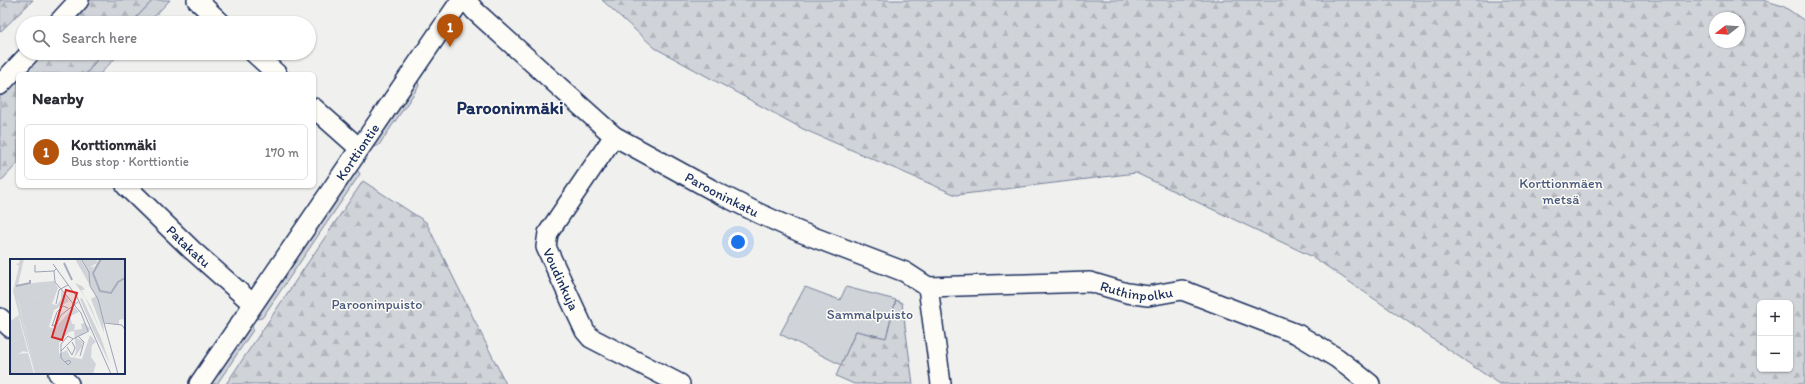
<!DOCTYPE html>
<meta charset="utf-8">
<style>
:root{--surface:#fff;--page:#f7f7f7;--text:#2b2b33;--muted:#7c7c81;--line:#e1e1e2;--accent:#b45309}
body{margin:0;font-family:Itim,sans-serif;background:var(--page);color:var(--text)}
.controls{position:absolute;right:12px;bottom:12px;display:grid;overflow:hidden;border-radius:6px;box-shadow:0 1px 3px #0004}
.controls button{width:36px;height:36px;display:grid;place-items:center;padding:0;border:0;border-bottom:1px solid var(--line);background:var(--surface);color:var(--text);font:20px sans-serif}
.compass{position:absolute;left:1709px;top:12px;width:36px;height:36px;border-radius:50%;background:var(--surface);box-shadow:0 1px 3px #0004;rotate:253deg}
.you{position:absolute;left:738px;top:242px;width:14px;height:14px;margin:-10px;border:3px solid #fff;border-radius:50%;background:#1a73e8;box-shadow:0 0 0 6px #1a73e833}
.badge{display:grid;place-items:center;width:26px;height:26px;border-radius:50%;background:var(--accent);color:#fff;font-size:13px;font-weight:700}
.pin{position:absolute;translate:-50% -33px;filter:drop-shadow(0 1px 2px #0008)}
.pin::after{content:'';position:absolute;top:21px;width:14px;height:12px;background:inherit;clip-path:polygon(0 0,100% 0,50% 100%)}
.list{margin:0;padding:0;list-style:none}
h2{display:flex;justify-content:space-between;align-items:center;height:52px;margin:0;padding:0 16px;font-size:17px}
h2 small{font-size:13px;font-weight:400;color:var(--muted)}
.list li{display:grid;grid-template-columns:26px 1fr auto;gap:12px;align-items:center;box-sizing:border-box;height:56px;margin:0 8px 8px;padding:0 8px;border:1px solid var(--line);border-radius:6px}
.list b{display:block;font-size:15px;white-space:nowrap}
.list p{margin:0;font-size:13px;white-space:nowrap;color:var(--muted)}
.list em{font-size:13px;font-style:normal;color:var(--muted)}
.icon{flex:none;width:22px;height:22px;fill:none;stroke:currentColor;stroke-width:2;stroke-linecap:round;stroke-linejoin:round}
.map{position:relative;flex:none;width:1805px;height:384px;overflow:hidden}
.search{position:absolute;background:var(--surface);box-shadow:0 1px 3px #0004;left:16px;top:16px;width:300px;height:44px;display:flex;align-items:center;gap:10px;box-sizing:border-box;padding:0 14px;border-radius:22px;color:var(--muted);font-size:15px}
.panel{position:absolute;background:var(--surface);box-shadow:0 1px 3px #0004;left:16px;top:72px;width:300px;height:116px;border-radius:6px}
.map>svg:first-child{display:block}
.green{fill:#d0d3d8;stroke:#76819b}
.forest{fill:url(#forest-firs);stroke:#76819b;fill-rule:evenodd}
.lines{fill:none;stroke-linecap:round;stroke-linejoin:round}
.minor-casing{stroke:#1b2f5e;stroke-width:22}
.minor{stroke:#fdfcf7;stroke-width:19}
.labels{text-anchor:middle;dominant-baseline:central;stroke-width:3;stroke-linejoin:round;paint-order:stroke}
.street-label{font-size:14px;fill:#1b2f5e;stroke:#fdfcf7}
.park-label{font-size:14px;fill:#48587c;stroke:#fdfcf7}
.district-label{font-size:18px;font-weight:bold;fill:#1b2f5e;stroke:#fdfcf7}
.inset-river{fill:none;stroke:#a7adbd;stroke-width:2}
.inset-road{fill:none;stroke:#9ba3b4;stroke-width:1}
.view{fill:#d62828;fill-opacity:0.15;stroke:#d62828;stroke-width:2}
.inset-edge{fill:none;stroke:#1b2f5e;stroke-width:2}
</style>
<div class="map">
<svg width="1805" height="384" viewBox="0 0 1805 384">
<defs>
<pattern id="forest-firs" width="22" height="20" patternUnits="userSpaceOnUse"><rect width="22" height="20" fill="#d0d3d8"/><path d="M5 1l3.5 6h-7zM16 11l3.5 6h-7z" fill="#b2b5bc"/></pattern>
</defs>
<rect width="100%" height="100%" fill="#f0f0ee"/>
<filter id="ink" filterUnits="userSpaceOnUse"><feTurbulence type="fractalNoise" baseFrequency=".025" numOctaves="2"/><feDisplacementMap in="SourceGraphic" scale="8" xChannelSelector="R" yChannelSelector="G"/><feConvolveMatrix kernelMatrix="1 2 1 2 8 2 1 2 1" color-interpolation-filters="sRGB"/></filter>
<g filter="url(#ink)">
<path class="green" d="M153,0H170L148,23H131Z
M102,53H120L100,74H86Z
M415,80L418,81L419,86L379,145L375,147L371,144Z
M354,169L358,171L360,174L262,318L256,319L254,317Z
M805,287L840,300L846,287L896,300L886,338L856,331L841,365L780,334Z
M249,324L252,325L253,330L217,384H208Z"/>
<path class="forest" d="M0,0H33L0,32Z
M91,0H153L131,23H69Z
M602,0H1763L1783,6L1805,21V384H1499L1313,257L1136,173L956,195L803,129L655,48ZM1715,18H1739V42H1715ZM1760,303H1790V369H1760Z
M40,53H102L86,74H20Z
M18,76V163L0,182V95Z
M363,181L426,222L506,384H226Z
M896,300L902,303L913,384H854L836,376L856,331L886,338Z"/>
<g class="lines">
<g class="minor-casing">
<g id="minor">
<path d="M197,0L221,23"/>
<path id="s1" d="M466,0L475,11L614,136L718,193L758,213L800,232L905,272L928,287L941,384"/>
<path d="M58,23L79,0"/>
<path d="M254,53L277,74"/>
<path d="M0,85L30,53"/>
<path d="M314,108L359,148"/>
<path id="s2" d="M614,136L548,233L546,247L585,331L591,338L680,384"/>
<path id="s3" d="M126,186L192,250L253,304"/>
<path id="s4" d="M928,287L1090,282L1127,293L1148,296L1182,290L1297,334L1337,358L1370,384"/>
<path d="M0,318L11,328"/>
<path d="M58,373L69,384"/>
<path id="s5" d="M199,384L461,0"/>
</g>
</g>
<use href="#minor" class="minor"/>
</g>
</g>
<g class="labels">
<g class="street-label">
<text stroke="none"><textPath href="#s5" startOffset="281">Korttiontie</textPath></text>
<text stroke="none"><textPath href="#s1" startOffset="324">Parooninkatu</textPath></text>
<text stroke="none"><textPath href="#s3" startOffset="87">Patakatu</textPath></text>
<text stroke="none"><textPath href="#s2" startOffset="167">Voudinkuja</textPath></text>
<text stroke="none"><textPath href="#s4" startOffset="210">Ruthinpolku</textPath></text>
</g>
<g class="park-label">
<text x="1561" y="183">Korttionmäen<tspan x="1561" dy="16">metsä</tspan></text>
<text x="377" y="304">Parooninpuisto</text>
<text x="870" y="314">Sammalpuisto</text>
</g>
<g class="district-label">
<text x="510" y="108">Parooninmäki</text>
</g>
</g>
<g transform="translate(10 259)">
<rect width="115" height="115" fill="#f0f0ee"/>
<path d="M10,0H14L8,26L32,23V38L8,41L25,115L9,57L0,61L9,56L3,32L9,7L6,5L9,4ZM74,64L81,70L66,79L73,82L72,88L64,99L66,92L64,71L72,70L71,65ZM8,81L12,93L0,99V84Z" fill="#d0d3d8"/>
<path d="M65,0H70L80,17L71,0H87V4L78,9L84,7L82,13L83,18L82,13L89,0H115V67L113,60L109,61V66L93,63L94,74L81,40L86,37ZM44,22L48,29L42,45L47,46L51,40V32L59,42L44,51L39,68L44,70L64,48L69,53L60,57L62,65H65L64,72L59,73L49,84V95L57,91L60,98L72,100L80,76L86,83L82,86L81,98L86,105L83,115H25L8,40L32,38V23ZM65,24L72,27L75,31H71L81,48L90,71L75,38ZM72,39L91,79L100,105L83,71L70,40ZM9,57V59L18,93L11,92L8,81L0,84V62ZM18,94L24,115H0V99L7,95Z" fill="#d0d3d8"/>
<path class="inset-river" d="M91,0L83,14L90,32L101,34L108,23L115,19M54,4L62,21M6,27L20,24V21"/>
<path class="inset-road" d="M71,0L79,13L80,27L88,40L94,64L112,66L115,71M43,5L67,38L101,115M25,6V13L44,12M47,9L44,12L45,23L71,54L78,72M46,45L49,31L58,26M51,56L47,65L42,67L47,53L53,47L58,49M51,56L68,43M94,64L108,115M69,78L74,83L70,97M63,80L58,77L51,85V92L63,80L79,72M57,88L62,96L65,89L62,83M51,92V99L58,106L61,103L59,101L55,103"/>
<path class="view" d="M56,31L67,34L52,81L42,78Z"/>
<rect width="115" height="115" class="inset-edge"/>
</g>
</svg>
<div class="controls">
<button>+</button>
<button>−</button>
</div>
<svg class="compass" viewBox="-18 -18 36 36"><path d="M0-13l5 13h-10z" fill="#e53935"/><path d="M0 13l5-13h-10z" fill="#7c7c81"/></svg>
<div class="you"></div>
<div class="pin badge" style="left:450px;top:47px">1</div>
<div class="search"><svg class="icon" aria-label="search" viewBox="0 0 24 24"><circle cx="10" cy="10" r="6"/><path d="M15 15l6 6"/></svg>Search here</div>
<section class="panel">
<h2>Nearby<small></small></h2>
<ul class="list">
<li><span class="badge">1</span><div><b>Korttionmäki</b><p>Bus stop · Korttiontie</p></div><em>170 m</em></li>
</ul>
</section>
</div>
